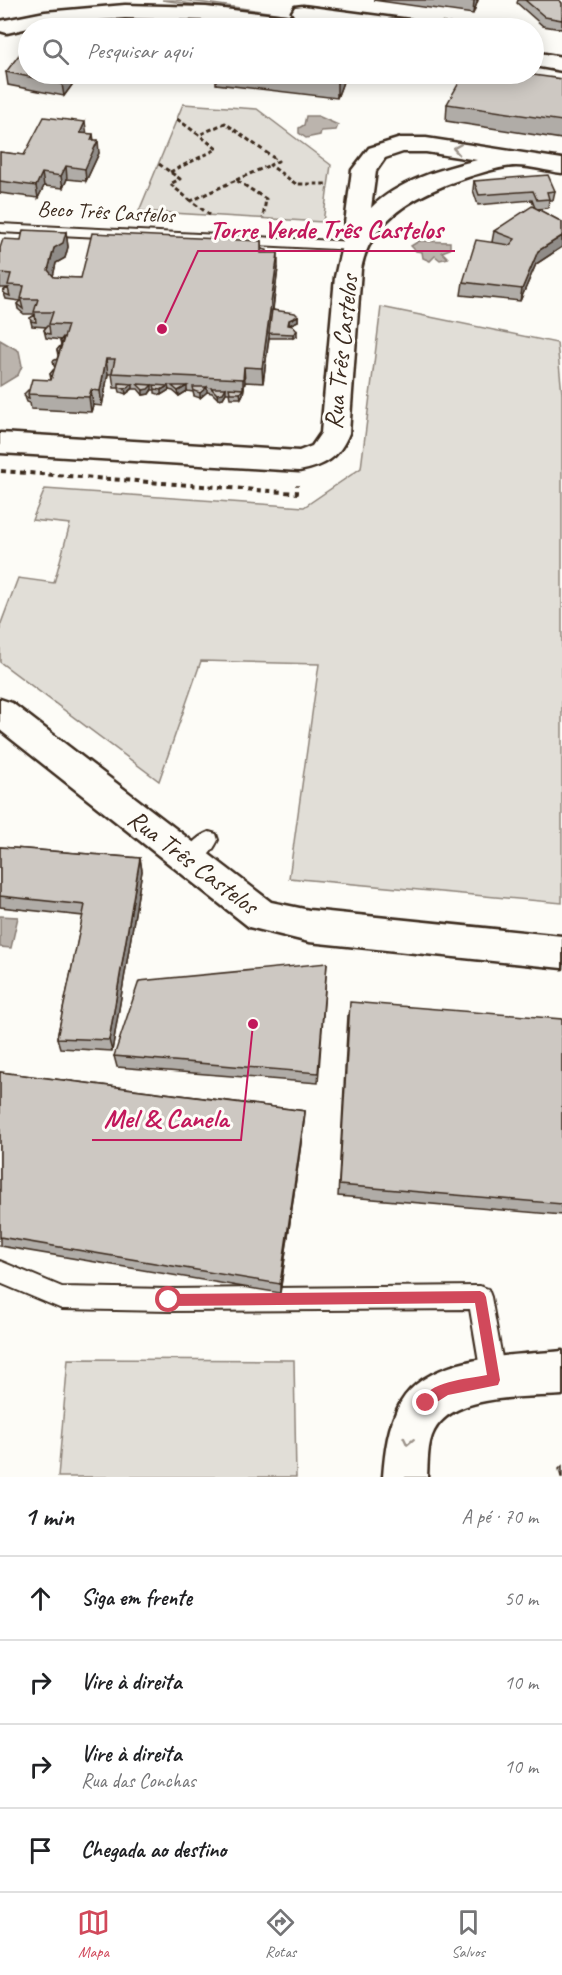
<!DOCTYPE html>
<html lang="pt">
<meta charset="utf-8">
<style>
:root{--surface:#fff;--page:#f2f2f2;--text:#202124;--muted:#757577;--line:#e0e0e0;--accent:#d1495b}
body{margin:0;font-family:Caveat,sans-serif;background:var(--page);color:var(--text)}
.stop{position:absolute;width:18px;height:18px;margin:-14px;border:4px solid #d1495b;border-radius:50%;background:#fff}
.stop.end{background:#d1495b;border-color:#fff;box-shadow:0 2px 6px #0008}
.list{margin:0;padding:0;list-style:none}
h2{display:flex;justify-content:space-between;align-items:center;height:78px;margin:0;padding:0 24px;font-size:26px}
h2 small{font-size:20px;font-weight:400;color:var(--muted)}
.list li{display:grid;grid-template-columns:39px 1fr auto;gap:18px;align-items:center;box-sizing:border-box;height:84px;padding:0 24px;border-top:2px solid var(--line)}
.list b{display:block;font-size:22px;white-space:nowrap}
.list p{margin:0;font-size:20px;white-space:nowrap;color:var(--muted)}
.list em{font-size:20px;font-style:normal;color:var(--muted)}
.icon{flex:none;width:33px;height:33px;fill:none;stroke:currentColor;stroke-width:2;stroke-linecap:round;stroke-linejoin:round}
.map{position:relative;flex:none;width:562px;height:1477px;overflow:hidden}
.search{position:absolute;background:var(--surface);box-shadow:0 3px 15px #0003;left:18px;right:18px;top:18px;height:66px;display:flex;align-items:center;gap:15px;box-sizing:border-box;padding:0 21px;border-radius:33px;color:var(--muted);font-size:22px}
.sheet{height:414px;background:var(--surface)}
nav{display:flex;justify-content:space-around;align-items:center;box-sizing:border-box;height:84px;border-top:2px solid var(--line);background:var(--surface);font-size:16px;color:var(--muted)}
nav a{display:grid;justify-items:center;gap:3px}
nav .on{color:var(--accent)}
.map>svg:first-child{display:block}
.green{fill:#e1ded7;stroke:#8e847a;stroke-width:1.5}
.water{fill:#bbb4ad;stroke:#887d74;stroke-width:1.5}
.lines{fill:none;stroke-linecap:round;stroke-linejoin:round}
.lane-casing{stroke:#3b2a1e;stroke-width:4}
.street-casing{stroke:#3b2a1e;stroke-width:5}
.secondary-casing{stroke:#3b2a1e;stroke-width:5}
.path-far1{stroke:#3b2a1e;stroke-width:3;stroke-dasharray:4.5 3;stroke-linecap:butt}
.path{stroke:#3b2a1e;stroke-width:4;stroke-dasharray:5 4.5;stroke-linecap:butt}
.lane{fill:#fdfcf7;fill-rule:evenodd}
.street{fill:#fdfcf7;fill-rule:evenodd}
.secondary{fill:#fdfcf7;fill-rule:evenodd}
.wall{fill:#b0aca7;stroke:#3b2a1e;stroke-width:1.5}
.shaded-wall{fill:#908c88;stroke:#3b2a1e;stroke-width:1.5}
.building{fill:#cdc8c2;stroke:#3b2a1e;stroke-width:1.5}
.oneway{stroke:#9c938a}
.route{fill:#d1495b}
.labels{text-anchor:middle;dominant-baseline:central;stroke-width:6;stroke-linejoin:round;paint-order:stroke}
.far-street-label{font-size:22px;fill:#3b2a1e;stroke:#fdfcf7}
.street-label{font-size:26px;fill:#3b2a1e;stroke:#fdfcf7}
.leader{fill:none;stroke:#c2185b;stroke-width:2}
.callout-dot{fill:#c2185b;stroke:#fdfcf7;stroke-width:2}
.callout-label{font-size:27px;text-anchor:middle;font-weight:bold;fill:#c2185b;stroke:#fdfcf7;stroke-width:6;stroke-linejoin:round;paint-order:stroke}
</style>
<div class="map">
<svg width="562" height="1477" viewBox="0 0 562 1477">
<rect width="100%" height="100%" fill="#fdfcf7"/>
<filter id="ink" filterUnits="userSpaceOnUse"><feTurbulence type="fractalNoise" baseFrequency=".0167" numOctaves="2"/><feDisplacementMap in="SourceGraphic" scale="12" xChannelSelector="R" yChannelSelector="G"/><feConvolveMatrix kernelMatrix="1 2 1 2 8 2 1 2 1" color-interpolation-filters="sRGB"/></filter>
<g filter="url(#ink)">
<path class="green" d="M162,0H185L379,28H363Z
M183,104L257,109L331,165L323,222L139,211Z
M381,307L557,343L562,394V903L289,878L319,664L201,661L159,781L0,662V626L18,578L54,583L70,524L32,520L45,489L304,507L361,468Z
M68,1359L294,1360L296,1477H58Z"/>
<path class="water" d="M306,116H318L338,125L336,130L321,131L320,135L306,138L299,133V128L304,125Z
M419,241L450,242V249L442,252L448,258L440,260L435,256L430,261L423,258L422,252L416,251L411,246Z
M0,340L19,351L22,366L18,375L0,386Z
M0,916L18,917L11,948L0,947Z"/>
<g class="lines">
<g class="lane-casing">
<path id="lane" d="M0,224L355,242L362,246L355,250L0,232Z
M209,832L216,834L218,840C212,853 197,872 182,867L179,861C185,850 197,836 209,832Z
M0,1261L62,1287L169,1289L480,1286L488,1289L491,1297L506,1380L502,1388L494,1392L486,1388L482,1380L470,1309L169,1311L62,1309L0,1283Z"/>
</g>
<g class="street-casing">
<path id="street" d="M401,138H426L562,159V173C547,171 531,166 516,166C502,166 485,172 471,176C424,191 371,215 361,269L349,433C339,458 325,466 299,471L0,453V433L299,451L312,446L321,433L335,277L342,246L352,170L369,148ZM403,152H426L477,160C441,169 398,181 371,208L376,171L385,158Z
M0,699L12,703L271,902L309,910L562,936V968L309,942L249,927L0,730Z
M562,1351V1395C525,1398 454,1393 434,1431C427,1444 428,1463 427,1477H383C385,1451 388,1425 401,1402C429,1354 514,1356 562,1351Z"/>
</g>
<g class="secondary-casing">
<path id="secondary" d="M125,5L206,7L301,18L295,17L292,12L295,7L303,6L417,21L425,23L428,28H374L330,22L335,23L338,28H283L206,20L125,18L45,24L7,33L0,31V21L45,12Z
M534,52L562,57V71L534,66Z"/>
</g>
<path class="path-far1" d="M441,23L455,25
M177,119L199,135L225,123L278,161L270,165L296,184H328
M159,164L180,179L170,184L191,201
M170,172L217,149L199,135
M236,180L270,165
M210,215L191,201L236,180L266,199L263,218"/>
<path class="path" d="M1,471L297,493V485"/>
<use href="#lane" class="lane"/>
<use href="#street" class="street"/>
<use href="#secondary" class="secondary"/>
</g>
<path class="wall" d="M373,0H478L473,14Z
M518,0H559L562,3V29L543,26L517,3Z
M6,72L80,74L64,96L8,85Z
M216,74H346L337,98L216,84Z
M562,79V139L446,121L447,104Z
M87,134L94,140L99,153L86,181L67,179L63,188L44,186L38,198L0,193V152L24,155Z
M474,181L555,191L553,200H549L548,208L537,209L562,222V247L536,264L520,301L461,295L463,282L492,242L494,231L535,208L532,200L478,205L473,190Z
M66,232L68,247L65,258L56,263L53,276L54,277L81,278L261,241L262,249L267,250V253L278,268L273,310L298,316V321L289,325L297,336L293,338H269L263,383L245,382L243,394L241,398H230L229,393H226L223,398L218,399L212,393L207,392L200,398L194,396L193,392L187,391L179,396L173,391L169,390L161,395L155,393V390H152L149,394L143,395L138,389H133L126,394L120,392L119,388H114L112,374H108L102,406L93,405L91,412L31,409L30,403L27,402L24,394L51,380L50,374L54,370L55,367L54,366L53,361L57,359L58,356L57,350L61,346L60,341L61,340L46,338L44,330L46,327L32,326L30,318L35,315V314H24L18,309L17,304L20,301L6,299L3,291L8,288H0V248L21,240Z
M0,847L140,858L142,871L112,1051L60,1048L57,1038L83,916L0,907Z
M327,963L318,1083L117,1067L114,1056Z
M348,1015L562,1019V1215L338,1196Z
M0,1072L305,1111L304,1122L280,1293L0,1246Z
M562,1466V1477H561L559,1469Z"/>
<path class="shaded-wall" d="M475,0H478L473,14L474,1Z
M70,74H80L64,96L62,84Z
M340,74H346L337,98V81Z
M85,122L87,135L80,133Z
M93,134L95,147L98,140L99,153L86,181L85,169L91,140Z
M66,166L67,179L63,188L61,176Z
M42,173L44,186L38,198L36,186Z
M66,232L68,247L65,258L56,263L51,285L48,270L54,248Z
M562,236V247L536,264L520,301L522,289L538,251Z
M278,253V268L263,383L262,368Z
M298,316V321L289,325V320Z
M297,331V336L293,338V334Z
M106,359L108,374L102,406L100,391Z
M244,367L245,382L243,394L241,398L240,393L243,389V379Z
M133,384V388L126,394L125,389Z
M152,385V389L149,394L143,395V390Z
M168,386L169,390L161,395V390Z
M187,386V391L179,396L178,391Z
M207,387V392L200,398V393Z
M226,388V393L223,398L218,399L217,394Z
M91,390L93,405L91,412L89,397Z
M140,858L142,871L112,1051L109,1040Z
M305,1111L304,1122L280,1293V1284Z"/>
<path class="building" d="M525,0H559L562,3V20L545,17Z
M100,25L126,28H99Z
M28,43V74H70L62,84L6,72Z
M279,74H340L337,81Z
M464,74H526L562,79V121L447,104Z
M44,117L85,122L80,133L93,134L91,140H98L85,169L66,166L61,176L42,173L36,186L0,181V152L24,155Z
M548,175L555,191L547,192L549,199L537,200L533,191L479,195L474,181Z
M532,206L562,222V236L538,251L522,289L463,282L476,240L510,245L515,239L494,231Z
M23,230L66,232L63,243L54,248L48,270L54,277L81,278L92,233L261,241V253H278L262,368L244,367L243,379L112,373L115,359H106L100,391L91,390L89,397L28,394L32,379L51,380L68,325L49,324L53,312H34L38,299H21L24,286L8,285L11,274L0,273V248L3,239L21,240Z
M8,288L10,296L5,294L3,291Z
M20,301H21L23,309L17,304Z
M272,310L295,313L298,316L289,320L288,325L293,326L297,331L293,334L269,333Z
M35,315L36,322L31,321L30,318Z
M47,326H49L50,334L46,333L44,330Z
M63,337H64L61,344L60,341Z
M60,346H61L59,354L57,350Z
M53,370H54L52,377L50,374Z
M119,383L133,384L125,389L119,387Z
M137,384L152,385L148,389L143,390Z
M154,385L168,386L161,390L155,389Z
M172,386H187L178,391Z
M193,387H207L200,393L194,391Z
M211,388H226L223,393L217,394Z
M229,388L243,389L240,393H230Z
M28,390H29L28,394L29,398L26,397L24,394Z
M0,847L140,858L109,1040L57,1038L85,905L0,896Z
M327,963L318,1073L114,1056L139,981Z
M350,1002L562,1019V1204L339,1185Z
M0,1072L305,1111L280,1284L0,1237Z"/>
<defs><path id="oneway-chevron" d="M-2-3.5L2.5 0L-2 3.5" fill="none" stroke-width="1.6" stroke-linecap="round" stroke-linejoin="round" transform="scale(1.5)"/></defs>
<g class="oneway">
<use href="#oneway-chevron" transform="translate(457 149) rotate(-171)"/>
<use href="#oneway-chevron" transform="translate(408 1441) rotate(102)"/>
</g>
</g>
<path class="route" d="M480,1291L484,1293L486,1297L500,1380L498,1385L448,1395L426,1409L421,1407L419,1403C428,1381 467,1379 487,1375L475,1303L169,1306L165,1305L163,1300L165,1296L169,1294Z"/>
<g class="labels">
<g class="far-street-label">
<text transform="translate(106 212) rotate(3)">Beco Três Castelos</text>
</g>
<g class="street-label">
<text transform="translate(341 352) rotate(-84)">Rua Três Castelos</text>
<text transform="translate(193 862) rotate(37)">Rua Três Castelos</text>
</g>
</g>
<path class="leader" d="M162 329L198 251H455M253 1024L241 1140H92"/>
<g class="callout-dot">
<circle cx="162" cy="329" r="6"/>
<circle cx="253" cy="1024" r="6"/>
</g>
<g class="callout-label">
<text x="326" y="238">Torre Verde Três Castelos</text>
<text x="166" y="1127">Mel &amp; Canela</text>
</g>
</svg>
<div class="stop" style="left:169px;top:1300px"></div>
<div class="stop end" style="left:426px;top:1403px"></div>
<div class="search"><svg class="icon" aria-label="search" viewBox="0 0 24 24"><circle cx="10" cy="10" r="6"/><path d="M15 15l6 6"/></svg>Pesquisar aqui</div>
</div>
<section class="sheet">
<h2>1 min<small>A pé · 70 m</small></h2>
<ul class="list">
<li><svg class="icon" aria-label="ahead" viewBox="0 0 24 24"><path d="M12 20V5M6 11l6-6 6 6"/></svg><div><b>Siga em frente</b></div><em>50 m</em></li>
<li><svg class="icon" aria-label="right" viewBox="0 0 24 24"><path d="M7 20v-9h11M14 6l5 5-5 5"/></svg><div><b>Vire à direita</b></div><em>10 m</em></li>
<li><svg class="icon" aria-label="right" viewBox="0 0 24 24"><path d="M7 20v-9h11M14 6l5 5-5 5"/></svg><div><b>Vire à direita</b><p>Rua das Conchas</p></div><em>10 m</em></li>
<li><svg class="icon" aria-label="arrive" viewBox="0 0 24 24"><path d="M6 21V4h12l-3 4 3 4H6"/></svg><div><b>Chegada ao destino</b></div></li>
</ul>
</section>
<nav>
<a class="on"><svg class="icon" aria-label="map" viewBox="0 0 24 24"><path d="M3 6l6-2 6 2 6-2v14l-6 2-6-2-6 2zM9 4v14M15 6v14"/></svg>Mapa</a>
<a><svg class="icon" aria-label="directions" viewBox="0 0 24 24"><path d="M12 3l9 9-9 9-9-9zM9 14v-3h6M13 9l2 2-2 2"/></svg>Rotas</a>
<a><svg class="icon" aria-label="saved" viewBox="0 0 24 24"><path d="M7 4h10v16l-5-4-5 4z"/></svg>Salvos</a>
</nav>
